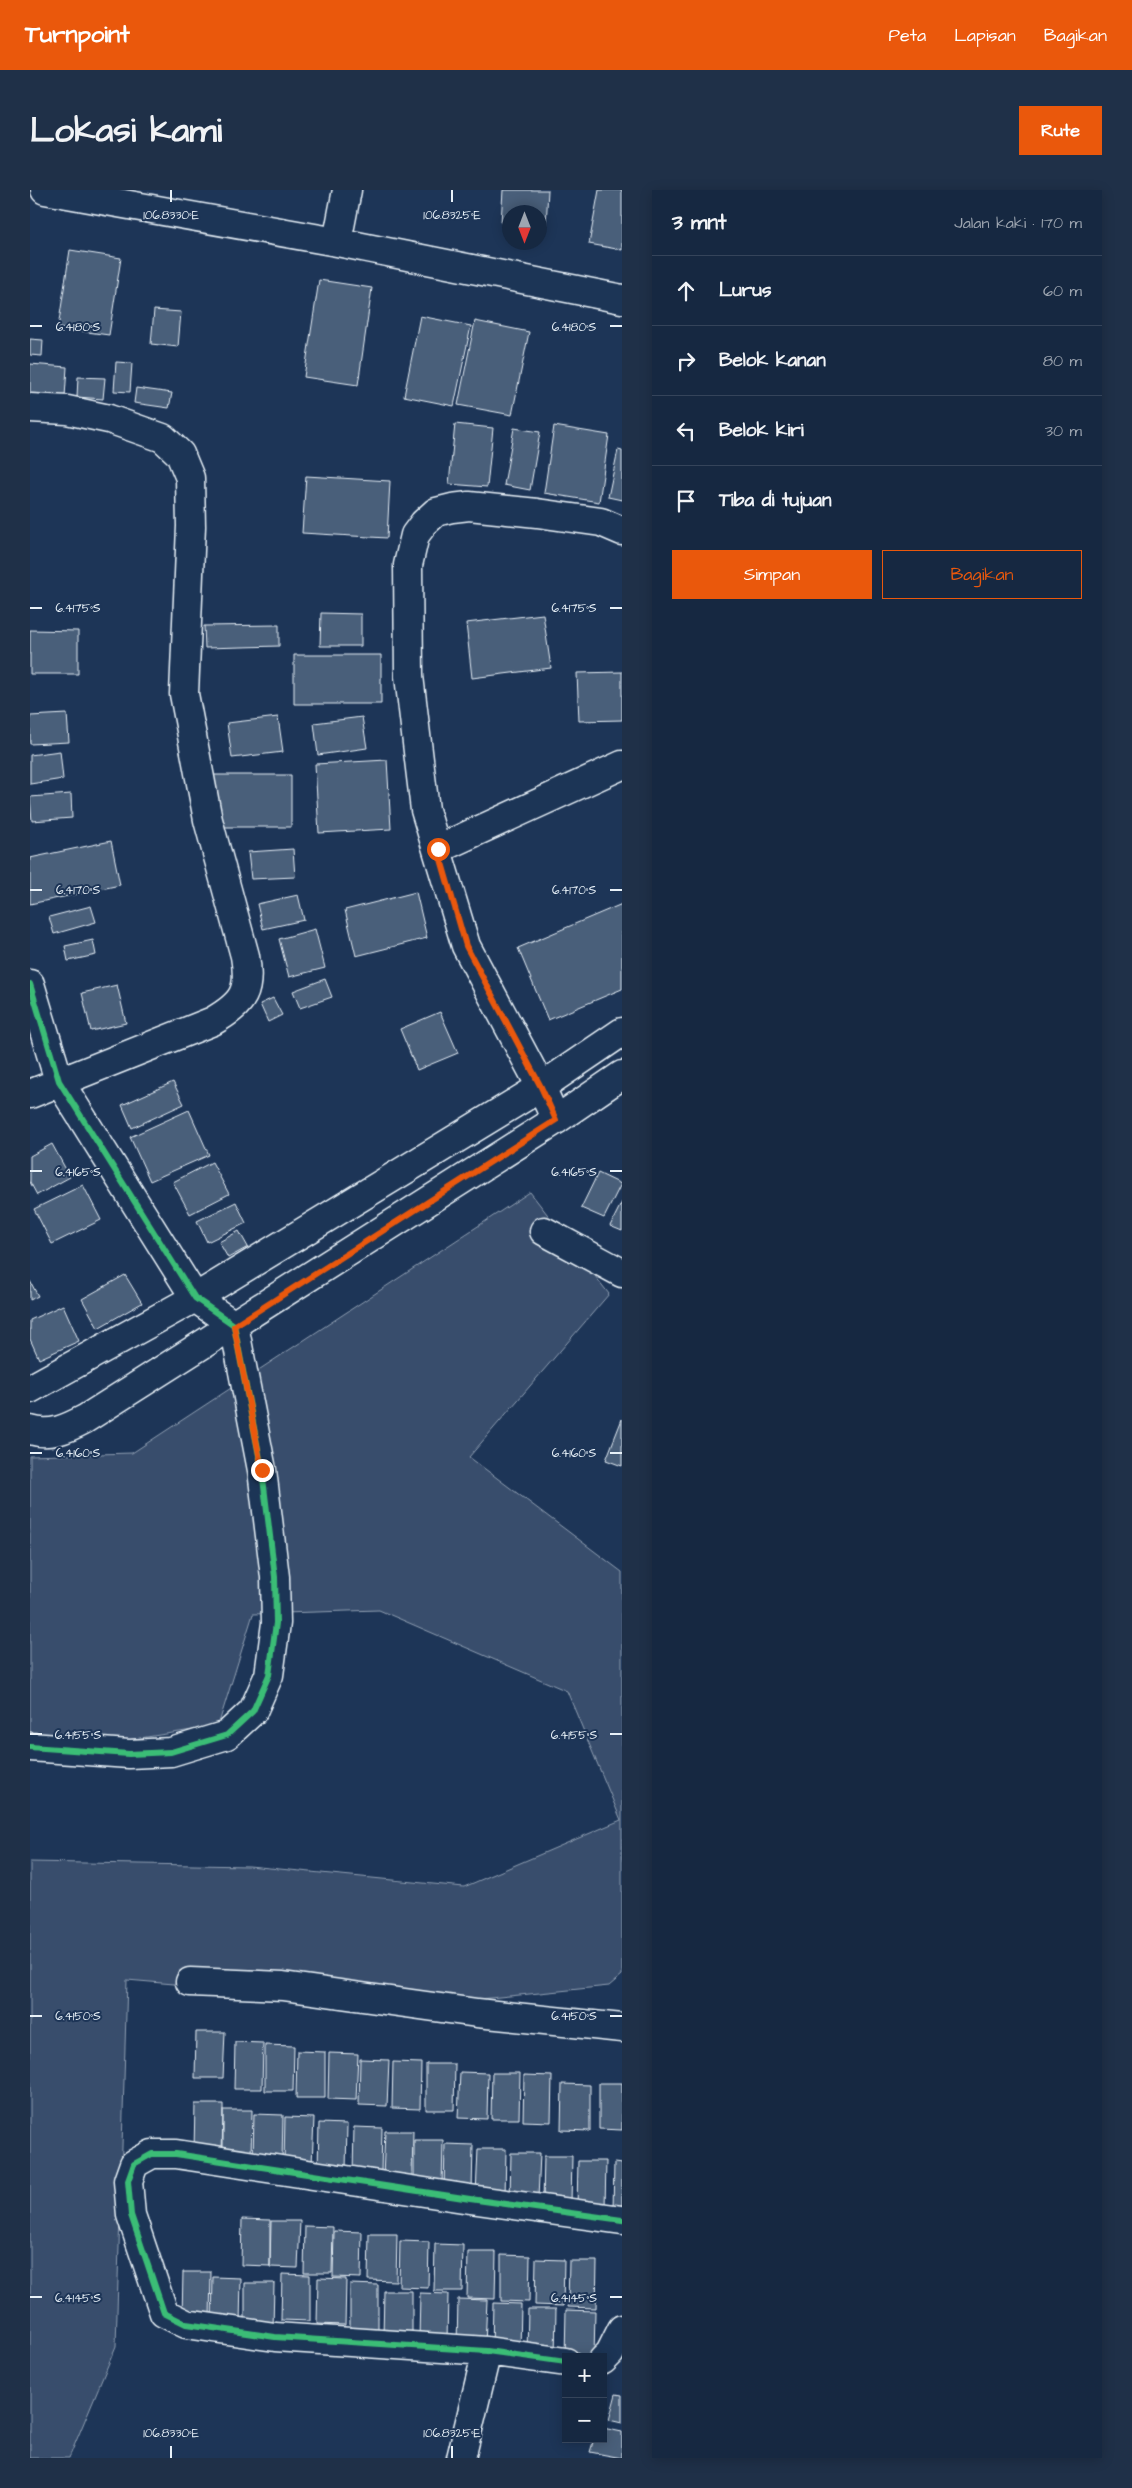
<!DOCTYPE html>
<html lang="id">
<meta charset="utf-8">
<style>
:root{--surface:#162841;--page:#1f3048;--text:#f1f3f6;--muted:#9ea6b1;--line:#35445a;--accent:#ea580c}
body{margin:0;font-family:"Architects Daughter",sans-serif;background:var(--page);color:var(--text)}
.controls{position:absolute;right:15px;bottom:15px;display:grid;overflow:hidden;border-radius:0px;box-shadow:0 2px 12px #0003}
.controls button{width:45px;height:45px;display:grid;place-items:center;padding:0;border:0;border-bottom:1px solid var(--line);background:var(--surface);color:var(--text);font:25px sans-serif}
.compass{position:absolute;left:472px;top:15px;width:45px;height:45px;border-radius:50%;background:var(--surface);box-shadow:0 2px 12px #0003;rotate:180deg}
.stop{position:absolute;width:15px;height:15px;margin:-11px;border:4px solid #ea580c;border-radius:50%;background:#fff}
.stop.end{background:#ea580c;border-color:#fff;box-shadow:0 1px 5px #0008}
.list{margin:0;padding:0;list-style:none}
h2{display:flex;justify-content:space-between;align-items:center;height:65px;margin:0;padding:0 20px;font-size:21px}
h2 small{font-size:16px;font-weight:400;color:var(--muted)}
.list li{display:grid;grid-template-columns:32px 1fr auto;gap:15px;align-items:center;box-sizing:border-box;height:70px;padding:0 20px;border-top:1px solid var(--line)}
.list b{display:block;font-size:19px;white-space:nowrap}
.list em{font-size:16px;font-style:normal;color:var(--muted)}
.actions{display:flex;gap:10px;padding:15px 20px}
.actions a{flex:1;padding:11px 0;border:1px solid var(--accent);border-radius:0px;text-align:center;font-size:18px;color:var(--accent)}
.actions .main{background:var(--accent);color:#fff}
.icon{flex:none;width:28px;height:28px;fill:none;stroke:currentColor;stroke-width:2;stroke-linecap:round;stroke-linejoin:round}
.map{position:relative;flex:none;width:592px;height:2268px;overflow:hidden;border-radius:0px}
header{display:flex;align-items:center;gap:30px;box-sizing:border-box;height:70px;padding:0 25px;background:var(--accent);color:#fff}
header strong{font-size:24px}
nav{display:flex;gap:28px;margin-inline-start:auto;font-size:18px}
.intro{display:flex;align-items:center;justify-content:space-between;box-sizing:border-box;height:120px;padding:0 30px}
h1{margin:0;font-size:35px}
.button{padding:12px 22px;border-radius:0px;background:var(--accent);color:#fff;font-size:18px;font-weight:700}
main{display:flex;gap:30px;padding:0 30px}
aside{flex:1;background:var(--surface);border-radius:0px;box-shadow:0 2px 12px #0003}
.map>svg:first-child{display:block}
.green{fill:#374d6c;stroke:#909fb2}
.building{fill:#495e7a;stroke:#e8f1f8}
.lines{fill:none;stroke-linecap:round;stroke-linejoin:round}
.street-casing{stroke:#e8f1f8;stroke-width:31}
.street{stroke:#1d3557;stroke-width:28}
.cycleway-casing{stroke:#1d3557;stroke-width:9}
.cycleway{stroke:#3abd76;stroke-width:6}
.route{stroke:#ea580c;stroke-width:6}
.ticks{fill:none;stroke:#e8f1f8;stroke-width:2}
.ticks-label{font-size:12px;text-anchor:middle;fill:#e8f1f8;stroke:#1d3557;stroke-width:4;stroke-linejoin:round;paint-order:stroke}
</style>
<header>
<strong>Turnpoint</strong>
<nav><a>Peta</a><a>Lapisan</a><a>Bagikan</a></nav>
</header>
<div class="intro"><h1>Lokasi kami</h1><a class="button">Rute</a></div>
<main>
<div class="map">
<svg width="592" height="2268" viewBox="0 0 592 2268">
<rect width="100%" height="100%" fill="#1d3557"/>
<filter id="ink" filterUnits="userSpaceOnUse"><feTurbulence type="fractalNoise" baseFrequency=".02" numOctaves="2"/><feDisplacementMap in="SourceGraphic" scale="10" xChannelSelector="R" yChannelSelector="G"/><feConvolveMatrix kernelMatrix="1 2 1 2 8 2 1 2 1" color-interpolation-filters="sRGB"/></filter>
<g filter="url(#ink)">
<path class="green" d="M500,1002L579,1104L439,1267L592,1382V1785L579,1796L390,1815L97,1790L86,2156L39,2268H0V1672L219,1676L434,1697L591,1630L537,1501L349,1420L223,1424L188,1536L0,1565V1266L102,1263Z"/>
<path class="building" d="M473,0H518L516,36H510V22H480V34L471,33Z
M569,0H592V60L559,54Z
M40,60L91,68L79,145L28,138Z
M289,90L342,98L328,195L274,187Z
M124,120L151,122L148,157L121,154Z
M390,126L441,136L424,216L374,206Z
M445,131L499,142L482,225L428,215Z
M0,149L13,150L12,166L0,165Z
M86,172L102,173L100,202L84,201Z
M0,174L37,177L35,207L0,204Z
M48,187L75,188L73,209L47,207Z
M106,198L142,203L139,218L104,213Z
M425,234L463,238L457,297L419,294Z
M524,236L579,245L569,312L514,303Z
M484,238L510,242L500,300L474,295Z
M588,260L592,261V310L578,307Z
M276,286L360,291L357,348L272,343Z
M291,423L331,424V456H290Z
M513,424L521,478L442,488L436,433Z
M249,435V456L175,458L174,436Z
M0,440L48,441V484H0Z
M264,465H351V514H264Z
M592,482V530L549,531L547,483Z
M37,524L39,552L0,554V526Z
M248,527L253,562L202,568L197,533Z
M332,527L337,558L288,565L284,533Z
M30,561L33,589L0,594V565Z
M357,570L361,639L289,643L285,574Z
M184,585H261V637H184Z
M41,604L42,628L2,631L0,607Z
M81,651L90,695L0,714V668Z
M263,659L265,687L221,689L218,662Z
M386,702L397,748L326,766L315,720Z
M268,705L274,730L233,739L227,714Z
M592,714V799L518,830L488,758Z
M61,716L66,732L24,744L19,727Z
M285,739L295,778L259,787L249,749Z
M63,750L66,765L38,771L35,756Z
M295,789L302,807L270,818L263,801Z
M87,795L96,833L61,841L52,803Z
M243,808L252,825L238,832L230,814Z
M410,822L428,863L387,880L370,839Z
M143,892L154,914L102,938L92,915Z
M159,920L179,965L120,991L100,947Z
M22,954L40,987L7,1005L0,992V966Z
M182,972L199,1004L160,1024L143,992Z
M568,983L591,994L574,1028L551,1018Z
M53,995L71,1030L22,1054L4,1019Z
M206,1012L216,1033L177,1052L167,1031Z
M592,1012V1041L580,1036Z
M209,1041L218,1057L198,1068L189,1052Z
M95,1085L112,1113L68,1138L52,1109Z
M0,1091L8,1106L0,1110Z
M33,1115L49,1151L9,1169L0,1149V1130Z
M592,1229V1276L576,1270Z
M166,1842H195L193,1888H165Z
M205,1852L233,1853L232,1899H204Z
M235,1855L264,1856L263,1901H235Z
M267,1861L295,1862V1908H266Z
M299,1863L328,1864L326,1910L298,1909Z
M330,1869L359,1870L357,1916L329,1915Z
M363,1872L391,1873L390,1919L362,1918Z
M396,1874H425L424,1920H396Z
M430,1882L458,1883L457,1929L428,1928Z
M462,1883H490L489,1929H461Z
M494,1885L522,1886L521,1932L493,1931Z
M569,1893H592V1940L569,1939Z
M532,1894L560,1895V1941L531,1940Z
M165,1914H193V1960H164Z
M193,1920H222L221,1967L192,1966Z
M224,1924L253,1925L252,1971H223Z
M255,1927L284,1928L282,1974L254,1973Z
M289,1933L317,1934L316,1980H288Z
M324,1937L352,1938L351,1984H323Z
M355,1941H383L382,1987H353Z
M384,1950H413L412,1996H384Z
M415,1954L443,1955L442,2001L414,2000Z
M448,1959H476L475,2006L446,2005Z
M481,1963H510L508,2009H480Z
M514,1966H542L541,2012H513Z
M548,1971H576L575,2017H547Z
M584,1973L592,1974V2020H583Z
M212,2029L240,2030V2076L211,2075Z
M241,2031H270L268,2078L240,2077Z
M275,2036L303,2037L302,2083H274Z
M304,2041L332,2042L331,2088L303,2087Z
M339,2044H367L366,2091L338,2090Z
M370,2051L399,2052L398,2098L369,2097Z
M405,2054L433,2055L432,2101H404Z
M438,2062H466L465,2109L437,2108Z
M471,2065L500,2066L499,2112L471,2111Z
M506,2069L534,2070L533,2116L505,2115Z
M539,2071H567L566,2118L538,2117Z
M153,2082H181L180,2128H152Z
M252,2084L280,2085V2131L251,2130Z
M183,2087L211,2088L210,2134L182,2133Z
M288,2088L316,2089L315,2135L287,2134Z
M215,2093H244L243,2139L215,2138Z
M320,2094L348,2095V2141H320Z
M354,2101H382V2147H353Z
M390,2103L418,2104L417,2150H389Z
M428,2109L457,2110L455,2156L427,2155Z
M463,2113L491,2114L490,2160L462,2159Z
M498,2119H526L525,2165L497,2164Z
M536,2120L565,2121L564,2167H535Z
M586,2204L592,2205V2233L579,2230Z
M573,2238L592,2242V2268L560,2262L564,2249H573Z"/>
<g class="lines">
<g class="street-casing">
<path id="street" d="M15,0L307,52L592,109
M307,52L317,0
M0,218L37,220L79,229L133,248L150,264L160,288L161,336L154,504L178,630L215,766C221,801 214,813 183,831L0,904
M408,659L592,575
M0,794L29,891L165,1108L204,1135L232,1280L245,1387L246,1433L239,1485L223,1521L197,1545L141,1562L99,1564L0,1557
M526,930L511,897L436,756L395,620L379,486L378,375L385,345L394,333L406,322L422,318L439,316L507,323L571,332L592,341
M514,1041L592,1083
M0,1199L165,1108L511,897L592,842
M0,1240C21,1246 36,1239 55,1229L526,930L592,885
M160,1792L253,1796L447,1823L592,1838
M573,2170L580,2163L592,2139
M536,2172L457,2161L245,2147L156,2134L134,2123L101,2025L98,1991L104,1974L122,1964H146L440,2009L592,2030
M431,2268L457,2161"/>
</g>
<use href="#street" class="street"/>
<g class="cycleway-casing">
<path id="cycleway" d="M0,794L29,891L165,1108L204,1135L232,1280L245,1387L246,1433L239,1485L223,1521L197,1545L141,1562L99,1564L0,1557
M536,2172L457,2161L245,2147L156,2134L134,2123L101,2025L98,1991L104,1974L122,1964H146L440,2009L592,2030"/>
</g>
<use href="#cycleway" class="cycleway"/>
</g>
</g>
<g class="lines" filter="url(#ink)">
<path class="route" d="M232,1280L204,1136L526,930L511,897L436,756L408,659"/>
</g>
<path class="ticks" d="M141,0V12M422,0V12M0,136H12M580,136H592M0,418H12M580,418H592M0,700H12M580,700H592M0,981H12M580,981H592M0,1263H12M580,1263H592M0,1544H12M580,1544H592M0,1826H12M580,1826H592M0,2107H12M580,2107H592M141,2256V2268M422,2256V2268"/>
<g class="ticks-label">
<text x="141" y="29">106.8330°E</text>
<text x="422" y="29">106.8325°E</text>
<text x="544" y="141">6.4180°S</text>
<text x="48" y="141">6.4180°S</text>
<text x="544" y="422">6.4175°S</text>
<text x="48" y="422">6.4175°S</text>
<text x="48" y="704">6.4170°S</text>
<text x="544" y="704">6.4170°S</text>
<text x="48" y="986">6.4165°S</text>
<text x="544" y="986">6.4165°S</text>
<text x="48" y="1267">6.4160°S</text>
<text x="544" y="1267">6.4160°S</text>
<text x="48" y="1549">6.4155°S</text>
<text x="544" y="1549">6.4155°S</text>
<text x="544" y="1830">6.4150°S</text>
<text x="48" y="1830">6.4150°S</text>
<text x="544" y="2112">6.4145°S</text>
<text x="48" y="2112">6.4145°S</text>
<text x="141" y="2247">106.8330°E</text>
<text x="422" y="2247">106.8325°E</text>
</g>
</svg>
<div class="controls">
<button>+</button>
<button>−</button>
</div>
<svg class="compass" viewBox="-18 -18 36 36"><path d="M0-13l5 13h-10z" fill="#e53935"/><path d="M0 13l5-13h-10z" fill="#9ea6b1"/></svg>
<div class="stop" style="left:408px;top:659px"></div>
<div class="stop end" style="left:232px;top:1280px"></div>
</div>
<aside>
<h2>3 mnt<small>Jalan kaki · 170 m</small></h2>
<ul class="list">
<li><svg class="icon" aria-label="ahead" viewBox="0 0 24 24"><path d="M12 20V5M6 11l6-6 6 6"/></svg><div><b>Lurus</b></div><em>60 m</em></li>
<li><svg class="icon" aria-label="right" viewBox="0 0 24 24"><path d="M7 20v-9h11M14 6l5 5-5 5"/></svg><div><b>Belok kanan</b></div><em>80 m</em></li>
<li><svg class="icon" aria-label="left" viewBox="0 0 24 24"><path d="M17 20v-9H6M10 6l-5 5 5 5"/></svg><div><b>Belok kiri</b></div><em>30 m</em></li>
<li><svg class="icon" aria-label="arrive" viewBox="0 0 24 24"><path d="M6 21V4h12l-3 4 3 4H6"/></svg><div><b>Tiba di tujuan</b></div></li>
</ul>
<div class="actions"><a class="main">Simpan</a><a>Bagikan</a></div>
</aside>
</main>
